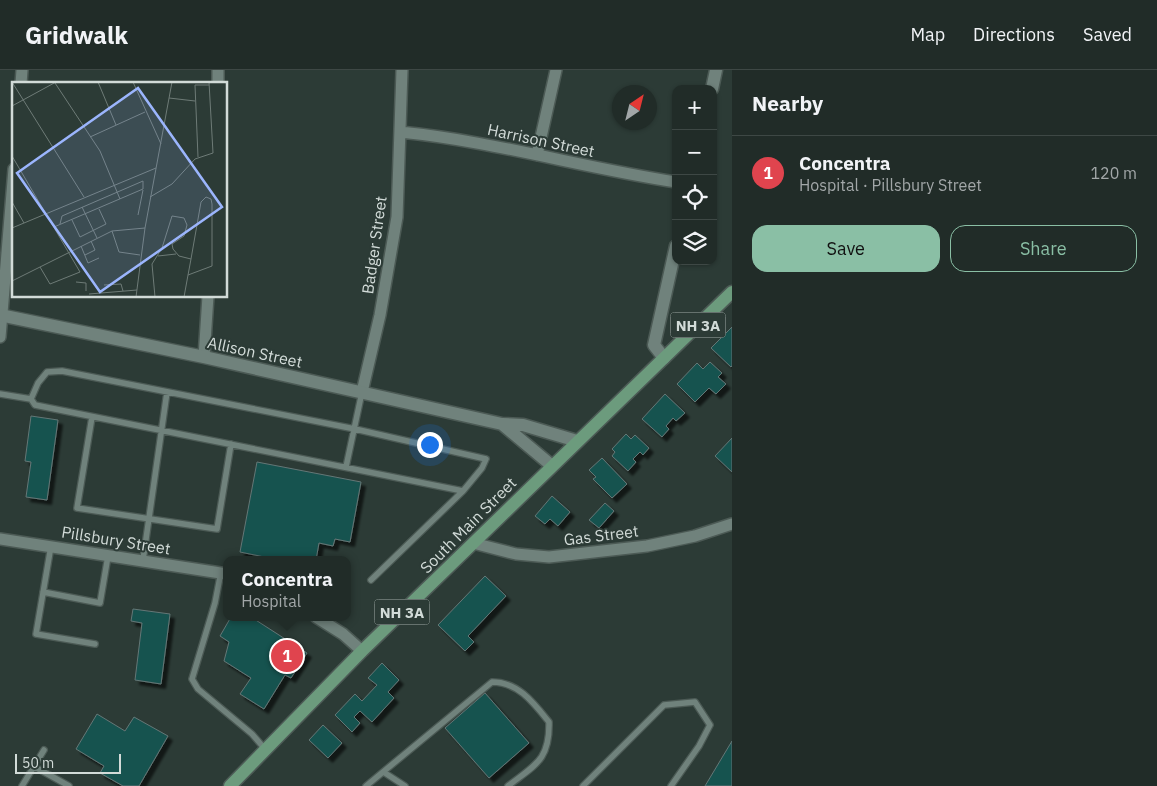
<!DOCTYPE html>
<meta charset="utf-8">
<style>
:root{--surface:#212c28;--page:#293430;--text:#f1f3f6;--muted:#a2a7a8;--line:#3e4845;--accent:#8abfa5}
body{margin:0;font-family:"IBM Plex Sans",sans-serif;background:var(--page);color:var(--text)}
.controls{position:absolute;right:15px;top:15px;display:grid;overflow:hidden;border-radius:10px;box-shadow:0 1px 4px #0004}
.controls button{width:45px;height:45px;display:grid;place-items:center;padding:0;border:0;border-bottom:1px solid var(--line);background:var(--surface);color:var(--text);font:25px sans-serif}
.compass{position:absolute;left:612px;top:15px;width:45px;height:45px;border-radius:50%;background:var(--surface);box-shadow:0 1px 4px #0004;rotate:35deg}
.scale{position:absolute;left:15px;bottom:12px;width:106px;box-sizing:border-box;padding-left:5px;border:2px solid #d2dbd8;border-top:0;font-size:14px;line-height:18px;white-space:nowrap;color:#d2dbd8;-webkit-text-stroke:4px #2c3b36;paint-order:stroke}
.you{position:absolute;left:429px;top:374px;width:18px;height:18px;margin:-12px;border:4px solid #fff;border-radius:50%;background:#1a73e8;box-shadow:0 0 0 8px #1a73e833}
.badge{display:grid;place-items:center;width:32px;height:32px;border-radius:50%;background:var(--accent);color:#fff;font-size:16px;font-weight:700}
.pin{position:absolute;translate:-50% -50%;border:2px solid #fff;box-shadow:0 1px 5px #0006}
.popup{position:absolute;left:223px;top:486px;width:128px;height:65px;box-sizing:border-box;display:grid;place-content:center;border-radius:10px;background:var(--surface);filter:drop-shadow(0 1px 4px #0005);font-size:16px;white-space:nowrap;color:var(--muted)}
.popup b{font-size:19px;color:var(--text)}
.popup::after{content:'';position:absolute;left:50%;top:100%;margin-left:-10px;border:10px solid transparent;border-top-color:var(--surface)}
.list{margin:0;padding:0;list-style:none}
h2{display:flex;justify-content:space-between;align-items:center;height:65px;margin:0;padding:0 20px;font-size:21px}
h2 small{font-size:16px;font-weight:400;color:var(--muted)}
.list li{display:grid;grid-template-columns:32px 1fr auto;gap:15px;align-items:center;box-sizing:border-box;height:75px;padding:0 20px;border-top:1px solid var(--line)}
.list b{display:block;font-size:19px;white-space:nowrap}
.list p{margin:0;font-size:16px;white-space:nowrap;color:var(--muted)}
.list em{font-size:16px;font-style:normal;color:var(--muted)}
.actions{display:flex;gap:10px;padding:15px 20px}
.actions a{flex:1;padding:11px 0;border:1px solid var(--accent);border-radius:15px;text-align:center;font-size:18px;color:var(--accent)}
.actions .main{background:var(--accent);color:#111}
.icon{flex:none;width:28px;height:28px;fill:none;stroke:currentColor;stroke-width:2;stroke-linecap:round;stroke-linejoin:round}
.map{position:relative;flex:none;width:732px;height:716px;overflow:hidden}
header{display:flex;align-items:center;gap:30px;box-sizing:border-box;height:70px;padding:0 25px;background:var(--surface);border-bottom:1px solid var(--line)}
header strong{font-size:24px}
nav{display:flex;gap:28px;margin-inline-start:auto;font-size:18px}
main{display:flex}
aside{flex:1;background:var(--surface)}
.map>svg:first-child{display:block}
.building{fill:#185250;stroke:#647776;filter:url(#shadow)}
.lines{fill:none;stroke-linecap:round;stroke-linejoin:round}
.lane-casing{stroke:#4c5a55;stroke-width:8}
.street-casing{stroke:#4c5a55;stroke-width:14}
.secondary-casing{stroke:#4c5a55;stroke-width:15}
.primary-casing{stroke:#4c5a55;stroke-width:15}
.lane{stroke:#70827c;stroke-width:5.5}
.street{stroke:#70827c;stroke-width:11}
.secondary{stroke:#70827c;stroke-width:12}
.primary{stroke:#6c9b7d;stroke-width:12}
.labels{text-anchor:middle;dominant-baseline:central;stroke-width:4;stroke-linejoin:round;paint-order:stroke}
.shield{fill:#2c3b36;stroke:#a0aba7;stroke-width:1}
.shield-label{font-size:15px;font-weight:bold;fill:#d2dbd8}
.street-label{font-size:16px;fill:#d2dbd8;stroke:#2c3b36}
.inset-road{fill:none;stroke:#6e7b77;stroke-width:1}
.view{fill:#9bb5fd;fill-opacity:0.15;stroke:#9bb5fd;stroke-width:2.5}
.inset-edge{fill:none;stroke:#d2dbd8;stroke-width:2.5}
</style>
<header>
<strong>Gridwalk</strong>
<nav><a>Map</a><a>Directions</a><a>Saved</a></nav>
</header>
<main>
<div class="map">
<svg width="732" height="716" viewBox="0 0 732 716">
<defs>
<filter id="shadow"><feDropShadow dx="4.5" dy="4.5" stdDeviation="1" flood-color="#0009"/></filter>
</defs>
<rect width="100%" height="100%" fill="#2c3b36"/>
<path class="building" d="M732,257V296L731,297L711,278Z
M710,292L722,303L718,307L726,314L716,324L709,318L695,332L677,314L697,293L703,299Z
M665,324L685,343L676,351L673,348L666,356L669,359L662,367L642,349Z
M31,346L58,350L47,430L26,427L31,392L25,391Z
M626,364L631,369L635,365L649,378L643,385L640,382L633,389L636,392L628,401L612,386L615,382L612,379Z
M732,368V402L715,386Z
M602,388L627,414L612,428L593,409L596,407L589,400Z
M257,392L361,412L350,472L335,469L333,476L319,473L316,490H279L240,482Z
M552,426L570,442L558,456L550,449L545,454L535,446Z
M605,433L614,441L599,458L589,450Z
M485,506L506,526L468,566L474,572L465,581L438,555Z
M133,539L170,544L161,614L135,610L142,553L131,551Z
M231,547H251L307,583L291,608L285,605L264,639L240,624L251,608L224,591L229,572L220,566Z
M382,593L399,610L388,622L394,628L372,652L360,641L354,647L360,653L352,662L335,645L355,624L362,631L377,615L368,608Z
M485,623L529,673L489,708L445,658Z
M97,644L125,661L134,647L168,666L139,716H123L100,703L104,696L76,679Z
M323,655L342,673L328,688L309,670Z
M732,671V716H705Z"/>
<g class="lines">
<g class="lane-casing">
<path id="lane" d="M0,324L31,329L35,335L463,421L482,398L486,389L355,359L62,301L47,302L38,313L31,329
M92,347L77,438L217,459L231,374
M346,397L362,322
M51,476L36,564L95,574
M143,490L167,322
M221,502L215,533L192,609L198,619L252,664L265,679
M371,510L463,421
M43,522L100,533L108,486
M35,697L69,716
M385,703L405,716
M22,716L44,680
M366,716L492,612C518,612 533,632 549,652C550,690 535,695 508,716
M583,716L664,635L695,632L710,655L699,676L671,716"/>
</g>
<g class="street-casing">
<path id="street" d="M21,14L22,0
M218,14V0
M400,62C493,71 583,98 676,112
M537,85L556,0
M0,267L14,99
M204,287L208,226
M362,322L380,245L397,147L402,0
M0,469L227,504
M473,473L516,484L549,487L647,476L695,466L732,454
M316,547L343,564L362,581"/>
</g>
<g class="secondary-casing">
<path id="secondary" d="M712,19L716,0
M0,245L204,287L502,354L523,355L577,371
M664,288L654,275L676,176
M502,354L551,395"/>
</g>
<g class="primary-casing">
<path id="primary" d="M230,716L362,581L732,222"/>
</g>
<use href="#lane" class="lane"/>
<use href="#street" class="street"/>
<use href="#secondary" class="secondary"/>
<use href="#primary" class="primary"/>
</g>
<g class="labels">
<g class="shield">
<rect x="670.5" y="242.5" width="55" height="25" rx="4"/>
<rect x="374.5" y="529.5" width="55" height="25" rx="4"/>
</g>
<g class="shield-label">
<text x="698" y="255">NH 3A</text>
<text x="402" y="542">NH 3A</text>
</g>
<g class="street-label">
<text transform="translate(541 70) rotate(12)">Harrison Street</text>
<text transform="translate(374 175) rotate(-82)">Badger Street</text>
<text transform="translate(255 282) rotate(12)">Allison Street</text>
<text transform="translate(468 455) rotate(-45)">South Main Street</text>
<text transform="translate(601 465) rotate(-7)">Gas Street</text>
<text transform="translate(116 470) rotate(9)">Pillsbury Street</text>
</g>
</g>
<g transform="translate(12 12)">
<rect width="215" height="215" fill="#2c3b36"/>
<path class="inset-road" d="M0,0L72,115M86,0L104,43M121,0L149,62M43,1L88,69L108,117M157,16L183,19M0,24L44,0M78,55L133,30M0,74L68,190L38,202L28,185M186,75L183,3H197M138,115L160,102L183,77L201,71L197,0M0,120L12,141M70,125L85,156M126,133L131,108M60,138L68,155L94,142L87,127M42,145L131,107V99L50,134L48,142M0,146L144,86M100,149L107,170L128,173M69,164L76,181L87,176M73,173L83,168L79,159M146,174L164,172M0,199L100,149L133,146M64,200L74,201V209M92,203L109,202L111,209M77,212L125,208M124,215L133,146L160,0M143,215L140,182L150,166L160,134L172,136L175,143L172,154L160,162L161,167L167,174L179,177M172,215L176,193L179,177L189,120L194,115L199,117L200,122V184L176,193"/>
<path class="view" d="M126,6L210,125L88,210L5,91Z"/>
<rect width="215" height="215" class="inset-edge"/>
</g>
</svg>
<div class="controls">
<button>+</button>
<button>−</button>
<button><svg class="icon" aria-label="locate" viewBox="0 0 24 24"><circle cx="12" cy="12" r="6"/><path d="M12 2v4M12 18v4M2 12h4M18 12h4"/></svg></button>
<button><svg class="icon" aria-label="layers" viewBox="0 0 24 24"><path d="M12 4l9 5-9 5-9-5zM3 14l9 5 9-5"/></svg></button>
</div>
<svg class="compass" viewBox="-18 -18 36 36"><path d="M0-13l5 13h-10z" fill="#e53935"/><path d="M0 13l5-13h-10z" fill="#a2a7a8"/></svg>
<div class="scale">50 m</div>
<div class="you"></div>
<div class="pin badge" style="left:287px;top:586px;background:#e0444e">1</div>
<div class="popup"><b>Concentra</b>Hospital</div>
</div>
<aside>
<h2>Nearby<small></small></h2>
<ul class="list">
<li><span class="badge" style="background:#e0444e">1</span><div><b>Concentra</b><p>Hospital · Pillsbury Street</p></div><em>120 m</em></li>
</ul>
<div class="actions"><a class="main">Save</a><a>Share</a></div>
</aside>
</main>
